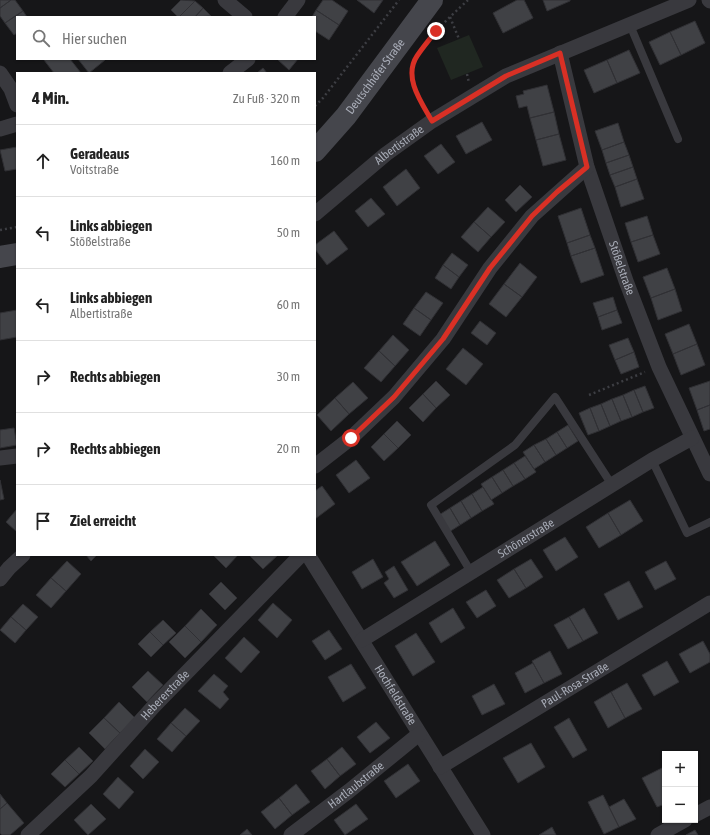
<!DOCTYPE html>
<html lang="de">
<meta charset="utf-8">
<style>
:root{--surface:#fff;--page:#f2f2f2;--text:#222;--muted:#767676;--line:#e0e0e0}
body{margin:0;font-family:"Asap Condensed",sans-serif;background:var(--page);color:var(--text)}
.controls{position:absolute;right:12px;bottom:12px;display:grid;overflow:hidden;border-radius:0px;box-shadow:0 1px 3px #0004}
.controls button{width:36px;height:36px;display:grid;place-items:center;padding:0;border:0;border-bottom:1px solid var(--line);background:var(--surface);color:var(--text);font:20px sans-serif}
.stop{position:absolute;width:12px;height:12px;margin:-9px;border:3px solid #d93025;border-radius:50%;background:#fff}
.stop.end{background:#d93025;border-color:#fff;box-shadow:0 1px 4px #0008}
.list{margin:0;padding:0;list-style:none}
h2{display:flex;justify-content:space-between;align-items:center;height:52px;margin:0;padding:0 16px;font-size:17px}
h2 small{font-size:13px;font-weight:400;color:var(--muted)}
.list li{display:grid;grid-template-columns:26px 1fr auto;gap:12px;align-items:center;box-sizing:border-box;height:72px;padding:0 16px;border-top:1px solid var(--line)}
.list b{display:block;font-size:15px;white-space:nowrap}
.list p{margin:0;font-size:13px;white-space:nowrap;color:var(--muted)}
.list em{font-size:13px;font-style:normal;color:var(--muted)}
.icon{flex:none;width:22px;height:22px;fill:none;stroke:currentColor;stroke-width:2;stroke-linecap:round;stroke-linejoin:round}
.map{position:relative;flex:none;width:710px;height:835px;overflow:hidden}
.search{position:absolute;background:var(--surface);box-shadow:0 1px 3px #0004;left:16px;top:16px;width:300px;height:44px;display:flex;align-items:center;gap:10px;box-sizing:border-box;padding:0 14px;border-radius:0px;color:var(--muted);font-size:15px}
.panel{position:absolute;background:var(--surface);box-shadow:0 1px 3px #0004;left:16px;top:72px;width:300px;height:484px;border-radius:0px}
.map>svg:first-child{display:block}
.green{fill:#202721}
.building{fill:#404145;stroke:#303034}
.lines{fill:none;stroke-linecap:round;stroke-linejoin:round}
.path{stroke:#3d3e43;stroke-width:2.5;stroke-dasharray:2 3;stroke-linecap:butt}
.lane{stroke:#39393e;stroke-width:8}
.street{stroke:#39393e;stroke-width:15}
.secondary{stroke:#45464c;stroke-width:22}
.route{stroke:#d93025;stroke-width:5}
.labels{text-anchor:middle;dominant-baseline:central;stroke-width:3.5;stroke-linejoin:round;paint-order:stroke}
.street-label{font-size:12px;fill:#a8acb7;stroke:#111113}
</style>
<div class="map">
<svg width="710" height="835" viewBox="0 0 710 835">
<rect width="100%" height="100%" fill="#161618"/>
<path class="green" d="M469,35L483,67L451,80L437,48Z"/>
<path class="building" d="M0,0H11L0,8Z
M11,0H15L23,11L5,23L0,16V8Z
M181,0L195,1L179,17H178L171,10Z
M323,0H332L348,11L339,25L316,10Z
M357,0H383L374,13Z
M517,0H524L533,18L503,33L493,13Z
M543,0H570V1L547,11Z
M195,1L203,8L195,17H179Z
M203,8L211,16L195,17Z
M316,10L339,25L329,40L315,31V17H312Z
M23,11L27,17H17V33L14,35L5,23Z
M695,21L705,43L681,55L670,32Z
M670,32L681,55L660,65L649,42Z
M629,50L640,73L617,83L607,60Z
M45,59H70L81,73H54L44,60Z
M78,59H104L105,60L89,73Z
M277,59H298L289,70Z
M607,60L617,83L594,93L584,70Z
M263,68L267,73H257Z
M547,85L554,112L530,118L527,106L519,108L516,96L524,94L523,91Z
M554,112L559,134L536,140L530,118Z
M482,122L492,140L466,154L456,136Z
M618,123L624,142L602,150L595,131Z
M559,134L566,160L543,166L536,140Z
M624,142L629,155L606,163L602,150Z
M441,144L455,162L438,174L424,156Z
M17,147V169L5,171L0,150Z
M629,155L633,167L610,175L606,163Z
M633,167L637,179L615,187L610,175Z
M406,169L420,188L397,206L383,187Z
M637,179L644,199L621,207L615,187Z
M520,185L532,197L516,212L505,200Z
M371,198L385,214L368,227L355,211Z
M488,207L505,222L491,237L474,222Z
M581,208L590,235L567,243L558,216Z
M647,216L653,235L631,242L625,223Z
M474,222L491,237L478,252L461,237Z
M334,231L348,249L327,265L315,249V245Z
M590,235L595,248L571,256L567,243Z
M653,235L660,254L638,262L631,242Z
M595,248L604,275L581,283L571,256Z
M452,253L468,265L459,277L443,265Z
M520,263L537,277L522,297L504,284Z
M443,265L459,277L451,289L435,278Z
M667,268L675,289L651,298L643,277Z
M504,284L522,297L506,317L489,304Z
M675,289L682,311L658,320L651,298Z
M426,292L443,303L431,320L414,308Z
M613,297L617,310L598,317L593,303Z
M414,308L431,320L420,336L403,324Z
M17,310V337L0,340V313Z
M617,310L622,323L602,330L598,317Z
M480,321L496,333L487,345L471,333Z
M689,324L697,344L673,354L665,334Z
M393,335L409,350L395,366L379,351Z
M628,338L634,352L615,360L609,345Z
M697,344L705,365L681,375L673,354Z
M463,348L483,364L466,385L446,369Z
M379,351L395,366L381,382L364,368Z
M634,352L639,367L621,374L615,360Z
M436,381L450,395L436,408L423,394Z
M710,381V405L697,410L689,388Z
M353,382L368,398L349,414L335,398Z
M645,386L654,408L643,412L634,390Z
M634,390L643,412L632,417L623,395Z
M423,394L436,408L423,422L409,408Z
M623,395L632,417L621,421L612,399Z
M335,398L349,414L331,431L317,415Z
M612,399L621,421L610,426L601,404Z
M601,404L610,426L599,431L590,408Z
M710,405V429L704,431L697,410Z
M590,408L599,431L588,435L579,413Z
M397,421L411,435L398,448L384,434Z
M568,425L578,441L567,448L557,432Z
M14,428L17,445L0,448V430Z
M557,432L567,448L556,455L546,439Z
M384,434L398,448L384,461L371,447Z
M546,439L556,455L545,462L534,445Z
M534,445L545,462L534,469L523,452Z
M525,456L536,472L525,479L514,463Z
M356,460L370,478L349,493L336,475Z
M514,463L525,479L513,486L503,470Z
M503,470L513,486L502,493L492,477Z
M492,477L502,493L491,500L481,484Z
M0,480L4,499L0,500Z
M322,486L335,504L315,519V491Z
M483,487L494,504L482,511L472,494Z
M472,494L482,511L471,518L461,501Z
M630,500L643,521L621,535L608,513Z
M461,501L471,518L460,525L450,508Z
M450,508L460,525L449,532L439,515Z
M17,509V532L6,522Z
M608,513L621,535L599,548L586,527Z
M565,537L578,557L556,571L543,550Z
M435,541L450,565L417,586L401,562Z
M86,555H97L91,561Z
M213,555H238L226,568Z
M249,555H278L263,569Z
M373,559L383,577L362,589L352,572Z
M531,559L543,577L526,588L514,569Z
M67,561L81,574L66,591L51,578Z
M666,561L676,579L655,590L645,572Z
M394,566L408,590L394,598L384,583L389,579L385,572Z
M514,569L526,588L509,598L497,580Z
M51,578L66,591L51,608L36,595Z
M629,581L643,607L618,620L604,594Z
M221,582L237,598L225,610L209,594Z
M486,590L496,606L477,618L466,602Z
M273,603L292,620L277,638L258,620Z
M23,604L38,617L26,630L11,617Z
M453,608L465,628L441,643L429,623Z
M584,608L598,633L583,641L569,617Z
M201,609L217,625L201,642L185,626Z
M11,617L26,630L15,643L0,630Z
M569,617L583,641L568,649L554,625Z
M163,620L176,633L163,645L150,632Z
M185,626L201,642L185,658L169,642Z
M329,630L342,649L325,660L312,641Z
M150,632L163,645L151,657L138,644Z
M416,633L435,662L413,676L395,646Z
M244,637L260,652L241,673L225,658Z
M703,641L710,654V662L690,673L679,654Z
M550,651L562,674L544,683L532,661Z
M667,661L679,682L654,696L642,675Z
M533,663L544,683L525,693L515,673Z
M351,664L366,688L343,702L328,677Z
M148,671L163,685L147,702L132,687Z
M214,674L228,686L223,692L229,699L220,709L198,691Z
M627,683L642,709L625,718L611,692Z
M494,684L505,704L482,715L472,696Z
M611,692L625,718L608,728L594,702Z
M119,702L135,718L120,733L104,718Z
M185,708L200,721L186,736L171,723Z
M104,718L120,733L105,749L89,733Z
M569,718L587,750L573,758L554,727Z
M376,722L390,738L370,753L357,737Z
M171,723L186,736L172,752L157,739Z
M531,743L545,767L518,783L503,758Z
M79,747L93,761L79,774L65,760Z
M342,747L356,764L340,776L327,759Z
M145,749L159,762L143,779L130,766Z
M327,759L340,776L325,789L311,771Z
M65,760L79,774L65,787L51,774Z
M408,764L420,781L396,798L384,781Z
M664,767L665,804L657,807L642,778Z
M118,777L134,792L119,809L103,794Z
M296,784L310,802L292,815L279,798Z
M0,794L7,803L0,809Z
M603,795L619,827L604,834L588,802Z
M279,798L292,815L275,829L261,812Z
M624,799L636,819L619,827L609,807Z
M7,803L24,823L10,835H2L0,833V809Z
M91,804L106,819L88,835L74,820Z
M356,804L368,819L345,835L334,820Z
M552,827L556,835H539Z
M247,829L252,835H240Z
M695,830L698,835H686Z"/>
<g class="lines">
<path class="path" d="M450,17L459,39
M467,74L469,83
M315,106L323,98L399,0
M424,109C420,100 414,90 412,81C407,54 450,17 468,0
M0,230L17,227
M589,395L645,372"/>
<path class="lane" d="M630,25L678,139
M652,460L687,533L710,522
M471,572L431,505L515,445L555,397L612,485"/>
<g class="street">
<path d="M225,0L245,17"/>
<path d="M709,0L710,1"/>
<path d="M285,17L298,0"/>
<path id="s1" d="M560,53L587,167L626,281L659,367L710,474"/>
<path d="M0,73L11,89L17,105"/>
<path d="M230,73L248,59"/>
<path d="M0,129L17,124"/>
<path id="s2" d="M315,214L386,154L432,121L506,76L689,0"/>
<path d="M0,458L17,456"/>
<path d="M315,466L351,438L394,397L443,339L490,268L532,216L587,167"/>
<path id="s3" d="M308,555L483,835"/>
<path d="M0,579L9,568L23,555"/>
<path id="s4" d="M362,640L652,460L692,438"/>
<path id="s5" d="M440,767L710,603"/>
<path d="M695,815L710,807"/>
<path id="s6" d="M28,835L91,776L154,706L301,555"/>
<path id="s7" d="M291,835L349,791L419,734"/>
<path d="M658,835L685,820"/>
</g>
<g class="secondary">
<path id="s8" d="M315,151L346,116L432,0"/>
<path d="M0,257L17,254"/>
</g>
</g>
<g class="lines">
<path class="route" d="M351,438L394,397L443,339L490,268L532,216L557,192L587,167L560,53L506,76L432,121C421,102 403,77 417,56C423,47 430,39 436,31"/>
</g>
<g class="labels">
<g class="street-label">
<text stroke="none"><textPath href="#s8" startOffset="96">Deutschhöfer Straße</textPath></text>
<text stroke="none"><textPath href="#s2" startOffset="109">Albertistraße</textPath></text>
<text stroke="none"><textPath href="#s1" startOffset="224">Stößelstraße</textPath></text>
<text stroke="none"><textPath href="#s4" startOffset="193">Schönerstraße</textPath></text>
<text stroke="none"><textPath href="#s5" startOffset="158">Paul-Rosa-Straße</textPath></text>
<text stroke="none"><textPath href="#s6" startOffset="196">Hebererstraße</textPath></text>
<text stroke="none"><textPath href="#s3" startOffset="165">Hochfeldstraße</textPath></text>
<text stroke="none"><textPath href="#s7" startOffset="82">Hartlaubstraße</textPath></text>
</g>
</g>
</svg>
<div class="controls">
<button>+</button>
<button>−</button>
</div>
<div class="stop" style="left:351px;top:438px"></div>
<div class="stop end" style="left:436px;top:31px"></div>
<div class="search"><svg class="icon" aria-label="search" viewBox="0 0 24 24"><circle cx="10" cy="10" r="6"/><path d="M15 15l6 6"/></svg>Hier suchen</div>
<section class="panel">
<h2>4 Min.<small>Zu Fuß · 320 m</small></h2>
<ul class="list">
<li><svg class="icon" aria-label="ahead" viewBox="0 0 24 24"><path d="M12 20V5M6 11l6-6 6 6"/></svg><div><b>Geradeaus</b><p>Voitstraße</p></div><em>160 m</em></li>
<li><svg class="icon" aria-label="left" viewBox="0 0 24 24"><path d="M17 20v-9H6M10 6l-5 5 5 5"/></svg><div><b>Links abbiegen</b><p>Stößelstraße</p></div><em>50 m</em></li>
<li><svg class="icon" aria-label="left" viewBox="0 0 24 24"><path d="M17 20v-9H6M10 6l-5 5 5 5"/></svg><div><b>Links abbiegen</b><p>Albertistraße</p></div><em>60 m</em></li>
<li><svg class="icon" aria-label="right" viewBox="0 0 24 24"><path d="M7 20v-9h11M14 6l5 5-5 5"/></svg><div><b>Rechts abbiegen</b></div><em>30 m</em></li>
<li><svg class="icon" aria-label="right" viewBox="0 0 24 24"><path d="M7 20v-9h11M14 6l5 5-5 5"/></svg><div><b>Rechts abbiegen</b></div><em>20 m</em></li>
<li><svg class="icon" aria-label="arrive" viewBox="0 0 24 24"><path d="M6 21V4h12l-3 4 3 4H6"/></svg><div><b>Ziel erreicht</b></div></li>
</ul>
</section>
</div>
